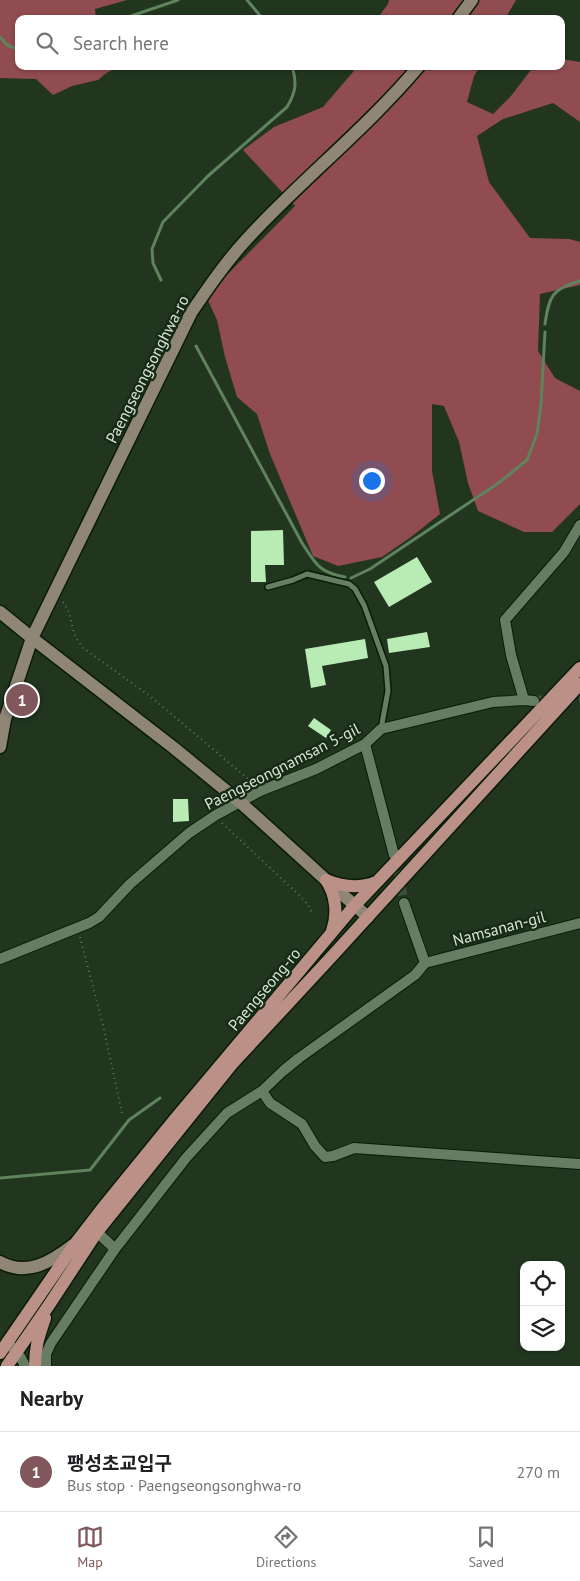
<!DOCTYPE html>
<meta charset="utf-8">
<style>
:root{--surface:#fff;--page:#f6f6f6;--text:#202124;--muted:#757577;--line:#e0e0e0;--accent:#80585b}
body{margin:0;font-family:"PT Sans","Noto Sans KR",sans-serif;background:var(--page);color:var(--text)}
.controls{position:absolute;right:15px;bottom:15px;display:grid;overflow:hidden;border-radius:10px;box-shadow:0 1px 4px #0004}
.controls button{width:45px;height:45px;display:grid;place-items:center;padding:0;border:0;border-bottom:1px solid var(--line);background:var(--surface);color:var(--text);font:25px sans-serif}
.you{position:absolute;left:371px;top:480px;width:18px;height:18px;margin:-12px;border:4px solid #fff;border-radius:50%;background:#1a73e8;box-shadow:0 0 0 8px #1a73e833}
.badge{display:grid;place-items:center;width:32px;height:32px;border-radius:50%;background:var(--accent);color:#fff;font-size:16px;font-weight:700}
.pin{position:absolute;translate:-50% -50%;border:2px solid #fff;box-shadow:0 1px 5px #0006}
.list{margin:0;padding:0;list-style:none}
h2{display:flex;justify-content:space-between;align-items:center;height:65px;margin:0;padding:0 20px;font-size:21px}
h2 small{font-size:16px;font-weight:400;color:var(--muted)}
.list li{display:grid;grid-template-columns:32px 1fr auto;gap:15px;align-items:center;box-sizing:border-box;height:80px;padding:0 20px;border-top:1px solid var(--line)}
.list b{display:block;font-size:19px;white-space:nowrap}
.list p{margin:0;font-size:16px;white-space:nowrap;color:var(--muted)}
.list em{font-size:16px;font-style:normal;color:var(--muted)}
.icon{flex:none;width:28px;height:28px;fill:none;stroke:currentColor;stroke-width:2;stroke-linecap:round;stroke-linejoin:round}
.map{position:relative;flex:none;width:580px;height:1366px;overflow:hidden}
.search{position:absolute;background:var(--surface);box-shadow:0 1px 4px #0004;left:15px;right:15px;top:15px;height:55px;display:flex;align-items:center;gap:12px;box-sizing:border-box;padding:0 18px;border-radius:10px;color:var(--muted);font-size:19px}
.sheet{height:145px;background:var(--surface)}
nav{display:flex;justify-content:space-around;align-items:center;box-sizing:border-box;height:70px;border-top:1px solid var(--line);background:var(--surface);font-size:14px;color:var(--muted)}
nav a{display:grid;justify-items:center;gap:2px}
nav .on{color:var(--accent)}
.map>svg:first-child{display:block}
.forest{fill:#904c50}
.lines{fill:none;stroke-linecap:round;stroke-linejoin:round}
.stream{stroke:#5f835d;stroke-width:3}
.building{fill:#b9ecb5}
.street-tunnel{stroke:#3c4f3b;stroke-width:10;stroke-dasharray:10 5;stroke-linecap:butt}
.lane-casing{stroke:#091c08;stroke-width:8}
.street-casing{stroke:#091c08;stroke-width:12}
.secondary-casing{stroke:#091c08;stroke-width:15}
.primary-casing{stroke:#091c08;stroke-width:15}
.path{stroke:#637461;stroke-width:2;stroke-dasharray:1 4;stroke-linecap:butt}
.lane{stroke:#667d64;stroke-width:5}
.street{stroke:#667d64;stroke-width:10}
.secondary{stroke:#908676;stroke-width:12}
.primary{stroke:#bb9087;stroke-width:12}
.labels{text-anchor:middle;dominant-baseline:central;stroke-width:5;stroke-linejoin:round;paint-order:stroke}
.street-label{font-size:16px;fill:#d8e5d7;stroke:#172b16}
</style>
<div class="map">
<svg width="580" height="1366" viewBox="0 0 580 1366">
<rect width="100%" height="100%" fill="#21351f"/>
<path class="forest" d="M0,0H127L95,9L96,19H19V66H119L105,74L98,80L72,86L53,95L36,79L0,78Z
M389,0H516L505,19H377L388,4Z
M561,59L580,62V122L553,103L503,119L477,136L489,182L530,238L569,239L580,242V285L540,294L538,351L555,378L580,391V504L552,532H524L478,511L468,483L459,442L444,406L432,404V471L440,514L411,537L382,557L338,566L313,556L270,454L257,414L237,397L225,357L217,320L206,296L295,206L243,150L274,127L323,107L353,72L355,66H480L474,76L467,102L493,114L511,96L534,66H561Z"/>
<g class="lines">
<path class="stream" d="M247,0L263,19
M122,19L178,0
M0,37L7,45L19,50
M161,280L153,263L152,249L163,222L208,176L287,107C296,92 297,83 292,66
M545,324C549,296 552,289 580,281
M196,346L302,543C316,564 318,572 345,577
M351,578L370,569L500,482L527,460L537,434L541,404L545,332
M0,1178L90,1170L129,1120L160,1098"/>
</g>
<path class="building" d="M283,530L284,565H265L266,582H251V531Z
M417,557L432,582L389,607L374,582Z
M427,632L430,647L389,653L387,639Z
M365,639L368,658L322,666L326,685L311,688L305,649Z
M314,718L331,730L326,738L308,726Z
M173,799H188L189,821L173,822Z"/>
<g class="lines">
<path class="street-tunnel" d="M534,701L580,698
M395,856L404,903"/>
<g class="lane-casing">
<path id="lane" d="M268,587L293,580L307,574L349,584L355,589L364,605L386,666L388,691L381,729"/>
</g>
<g class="street-casing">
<path id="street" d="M524,700L511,655L505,620L564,552L580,525
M365,744L394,855
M404,903L425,963
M0,959L89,923L99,917L130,884L189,833L216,815L260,791L316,769L365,744L381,729L493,702L524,700L534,701
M425,963L580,923
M262,1091L270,1103L302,1124L315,1146L325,1157L333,1156L354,1148L580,1164
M97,1232L115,1249
M7,1341L21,1358L25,1366
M46,1366V1354L51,1343L115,1249L186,1158L227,1113L262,1091L283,1071L299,1058L415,975L425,963"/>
</g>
<g class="secondary-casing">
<path id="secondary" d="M458,19L472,0
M0,612L32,638L174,748L240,802L326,880L368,917
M0,747L5,719L32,638L191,313C208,288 225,263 246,240C301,180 366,129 419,66
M0,1262C27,1277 51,1262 73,1245"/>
</g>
<g class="primary-casing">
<path id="primary" d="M326,880C336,895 338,914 332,931
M326,880C343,887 359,889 376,882
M0,1353L75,1244L105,1205L175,1119L355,905L580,668
M7,1366L49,1305L97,1232L232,1064L334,954L580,684
M35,1366C35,1346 39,1336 45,1318"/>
</g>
<path class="path" d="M63,602C70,612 70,618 73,629C74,636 79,642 83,648L150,696L253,783
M222,823L297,893L308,905L313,915
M80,937L103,1025L122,1113"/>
<use href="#lane" class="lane"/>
<use href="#street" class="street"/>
<use href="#secondary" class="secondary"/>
<use href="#primary" class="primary"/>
</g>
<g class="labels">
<g class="street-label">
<text transform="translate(147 369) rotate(-63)">Paengseongsonghwa-ro</text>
<text transform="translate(282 766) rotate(-27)">Paengseongnamsan 5-gil</text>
<text transform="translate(499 928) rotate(-15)">Namsanan-gil</text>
<text transform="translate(264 989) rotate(-50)">Paengseong-ro</text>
</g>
</g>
</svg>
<div class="controls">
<button><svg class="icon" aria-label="locate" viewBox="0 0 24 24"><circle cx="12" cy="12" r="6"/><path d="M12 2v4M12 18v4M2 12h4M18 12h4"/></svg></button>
<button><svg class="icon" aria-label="layers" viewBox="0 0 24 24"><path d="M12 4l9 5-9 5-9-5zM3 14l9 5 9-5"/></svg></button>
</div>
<div class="you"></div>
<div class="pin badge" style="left:22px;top:700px">1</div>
<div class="search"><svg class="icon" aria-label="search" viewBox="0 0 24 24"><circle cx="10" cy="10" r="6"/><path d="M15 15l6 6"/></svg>Search here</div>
</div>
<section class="sheet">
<h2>Nearby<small></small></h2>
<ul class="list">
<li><span class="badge">1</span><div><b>팽성초교입구</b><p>Bus stop · Paengseongsonghwa-ro</p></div><em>270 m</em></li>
</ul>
</section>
<nav>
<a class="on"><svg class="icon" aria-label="map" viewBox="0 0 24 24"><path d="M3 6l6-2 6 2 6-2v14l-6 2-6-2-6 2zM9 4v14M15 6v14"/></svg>Map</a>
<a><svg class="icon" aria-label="directions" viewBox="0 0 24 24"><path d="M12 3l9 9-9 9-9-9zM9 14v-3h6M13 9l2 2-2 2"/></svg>Directions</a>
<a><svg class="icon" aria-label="saved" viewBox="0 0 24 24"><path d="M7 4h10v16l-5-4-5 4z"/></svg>Saved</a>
</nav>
